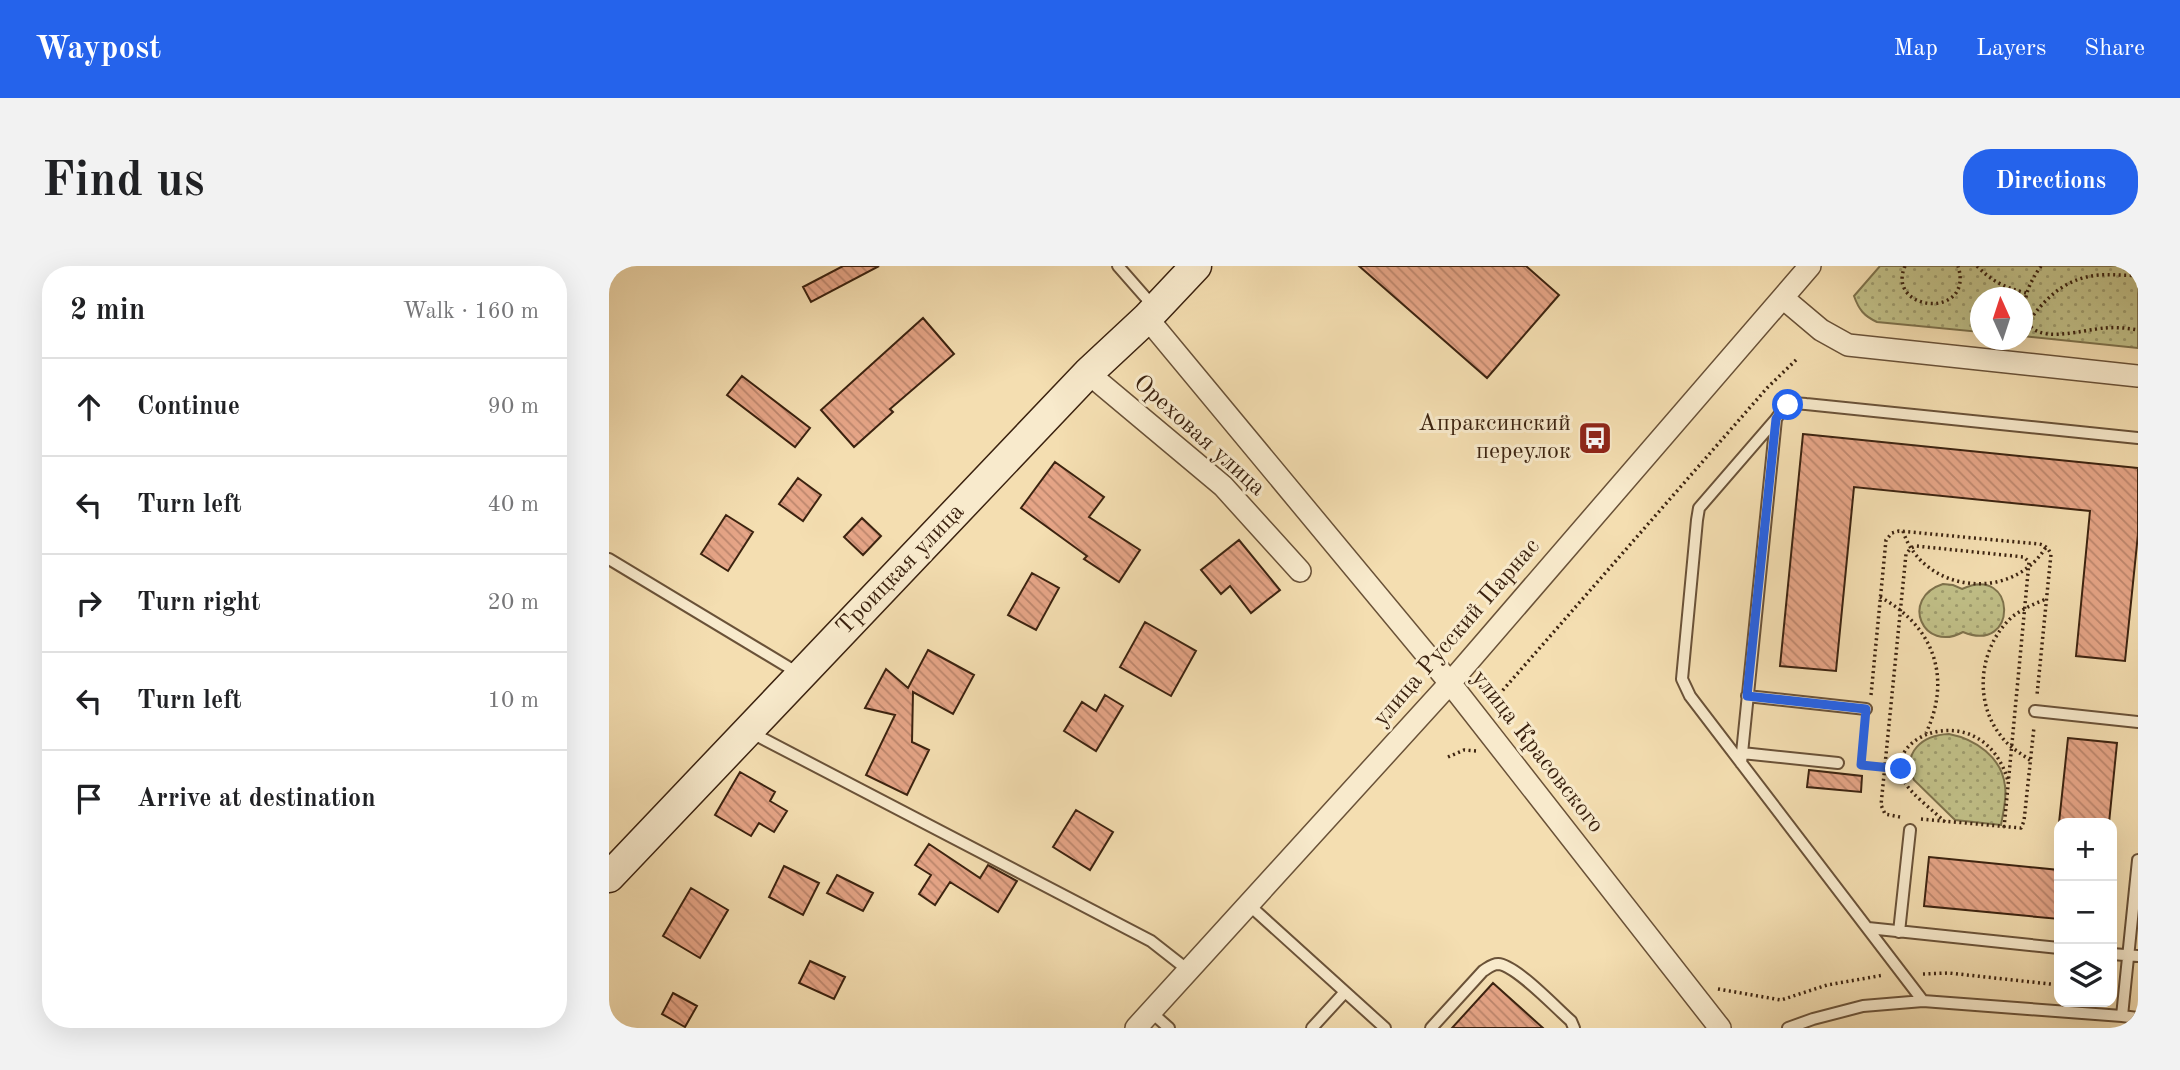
<!DOCTYPE html>
<meta charset="utf-8">
<style>
:root{--surface:#fff;--page:#f2f2f2;--text:#202124;--muted:#757577;--line:#e0e0e0;--accent:#2563eb}
body{margin:0;font-family:"Old Standard TT",serif;background:var(--page);color:var(--text)}
.controls{position:absolute;right:21px;bottom:21px;display:grid;overflow:hidden;border-radius:14px;box-shadow:0 7px 28px #0002}
.controls button{width:63px;height:63px;display:grid;place-items:center;padding:0;border:0;border-bottom:2px solid var(--line);background:var(--surface);color:var(--text);font:35px sans-serif}
.compass{position:absolute;left:1361px;top:21px;width:63px;height:63px;border-radius:50%;background:var(--surface);box-shadow:0 7px 28px #0002;rotate:357deg}
.stop{position:absolute;width:21px;height:21px;margin:-16px;border:5px solid #2563eb;border-radius:50%;background:#fff}
.stop.end{background:#2563eb;border-color:#fff;box-shadow:0 2px 7px #0008}
.list{margin:0;padding:0;list-style:none}
h2{display:flex;justify-content:space-between;align-items:center;height:91px;margin:0;padding:0 28px;font-size:30px}
h2 small{font-size:23px;font-weight:400;color:var(--muted)}
.list li{display:grid;grid-template-columns:46px 1fr auto;gap:21px;align-items:center;box-sizing:border-box;height:98px;padding:0 28px;border-top:2px solid var(--line)}
.list b{display:block;font-size:26px;white-space:nowrap}
.list em{font-size:23px;font-style:normal;color:var(--muted)}
.icon{flex:none;width:38px;height:38px;fill:none;stroke:currentColor;stroke-width:2;stroke-linecap:round;stroke-linejoin:round}
.map{position:relative;flex:none;width:1529px;height:762px;overflow:hidden;border-radius:28px}
header{display:flex;align-items:center;gap:42px;box-sizing:border-box;height:98px;padding:0 35px;background:var(--accent);color:#fff}
header strong{font-size:33px}
nav{display:flex;gap:38px;margin-inline-start:auto;font-size:24px}
.intro{display:flex;align-items:center;justify-content:space-between;box-sizing:border-box;height:168px;padding:0 42px}
h1{margin:0;font-size:49px}
.button{padding:18px 32px;border-radius:28px;background:var(--accent);color:#fff;font-size:24px;font-weight:700}
main{display:flex;gap:42px;padding:0 42px}
aside{flex:1;background:var(--surface);border-radius:28px;box-shadow:0 7px 28px #0002}
.map>svg:first-child{display:block}
.grass{fill:url(#grass-dots);stroke:#7e724c;stroke-width:2}
.building{fill:url(#building-back-hatch);stroke:#3c2310;stroke-width:2}
.lines{fill:none;stroke-linecap:round;stroke-linejoin:round}
.lane-casing{stroke:#6a5238;stroke-width:14}
.street-casing{stroke:#6a5238;stroke-width:24}
.secondary-casing{stroke:#3c2310;stroke-width:33}
.path{stroke:#3c2310;stroke-width:3.5;stroke-dasharray:2 3.5;stroke-linecap:butt}
.lane{stroke:#f8eacc;stroke-width:10}
.street{stroke:#f8eacc;stroke-width:21}
.secondary{stroke:#f8eacc;stroke-width:30}
.route{stroke:#2563eb;stroke-width:9}
.labels{text-anchor:middle;dominant-baseline:central;stroke-width:6;stroke-linejoin:round;paint-order:stroke}
.poi-label{font-size:24px;fill:#3c2310;stroke:#f8eacc;text-anchor:end}
.street-label{font-size:24px;fill:#3c2310;stroke:#f8eacc}
</style>
<header>
<strong>Waypost</strong>
<nav><a>Map</a><a>Layers</a><a>Share</a></nav>
</header>
<div class="intro"><h1>Find us</h1><a class="button">Directions</a></div>
<main>
<aside>
<h2>2 min<small>Walk · 160 m</small></h2>
<ul class="list">
<li><svg class="icon" aria-label="ahead" viewBox="0 0 24 24"><path d="M12 20V5M6 11l6-6 6 6"/></svg><div><b>Continue</b></div><em>90 m</em></li>
<li><svg class="icon" aria-label="left" viewBox="0 0 24 24"><path d="M17 20v-9H6M10 6l-5 5 5 5"/></svg><div><b>Turn left</b></div><em>40 m</em></li>
<li><svg class="icon" aria-label="right" viewBox="0 0 24 24"><path d="M7 20v-9h11M14 6l5 5-5 5"/></svg><div><b>Turn right</b></div><em>20 m</em></li>
<li><svg class="icon" aria-label="left" viewBox="0 0 24 24"><path d="M17 20v-9H6M10 6l-5 5 5 5"/></svg><div><b>Turn left</b></div><em>10 m</em></li>
<li><svg class="icon" aria-label="arrive" viewBox="0 0 24 24"><path d="M6 21V4h12l-3 4 3 4H6"/></svg><div><b>Arrive at destination</b></div></li>
</ul>
</aside>
<div class="map">
<svg width="1529" height="762" viewBox="0 0 1529 762">
<defs>
<pattern id="grass-dots" width="8" height="8" patternUnits="userSpaceOnUse" patternTransform="scale(1.75)"><rect width="8" height="8" fill="#c1c088"/><path d="M2 2h.1M6 6h.1" fill="none" stroke="#9e9c6e" stroke-width="1.8" stroke-linecap="round"/></pattern>
<pattern id="building-back-hatch" width="6" height="6" patternUnits="userSpaceOnUse" patternTransform="scale(1.75)"><rect width="6" height="6" fill="#e6a587"/><path d="M-1 5l2 2M0 0l6 6M5-1l2 2" fill="none" stroke="#bc866d"/></pattern>
</defs>
<rect width="100%" height="100%" fill="#f4deb1"/>
<filter id="stains"><feTurbulence type="fractalNoise" baseFrequency=".00286" numOctaves="4"/><feColorMatrix values="0 0 0 0 .2 0 0 0 0 .09 0 0 0 0 .02 0 0 0 .5 -.17"/></filter>
<radialGradient id="worn" r=".72"><stop offset=".6" stop-color="#630" stop-opacity="0"/><stop offset="1" stop-color="#630" stop-opacity=".3"/></radialGradient>
<path class="grass" d="M1271,0H1529V82L1414,70V32H1372L1371,66L1268,56C1255,50 1250,44 1245,30Z
M1334,318L1344,319L1353,323C1408,297 1410,389 1354,366C1314,388 1290,332 1334,318Z
M1340,468C1366,473 1393,491 1396,520C1398,532 1394,547 1392,559L1346,554L1305,514C1292,486 1314,469 1340,468Z"/>
<path class="building" d="M234,0H270L202,36L194,21Z
M750,0H917L950,29L878,112Z
M314,52L345,88L281,143L284,146L245,181L212,144Z
M133,110L201,162L186,181L118,129Z
M1194,168L1529,202V268L1516,395L1467,390L1481,245L1245,221L1227,405L1171,400Z
M446,196L495,231L480,251L531,284L510,316L475,293L478,290L412,242Z
M189,212L212,229L194,255L170,238Z
M117,249L144,266L119,305L92,288Z
M253,252L272,270L254,289L235,271Z
M630,274L671,324L642,347L621,320L612,328L592,304Z
M423,307L450,322L427,364L399,349Z
M536,356L587,385L562,430L511,401Z
M319,384L365,409L344,448L304,426L303,476L320,484L298,529L257,509L286,449L256,442L277,403L299,422Z
M496,429L514,440L487,485L455,465L473,436L487,445Z
M1459,472L1508,477L1500,557H1450Z
M1200,504L1253,510L1252,526L1198,521Z
M131,506L166,526L161,535L178,545L165,566L150,557L142,570L106,549Z
M467,544L504,566L481,604L444,581Z
M320,578L371,612L379,599L408,615L389,646L341,616L326,639L310,628L322,609L306,599Z
M1320,591L1450,604V653L1315,640Z
M175,600L210,617L194,649L160,631Z
M228,609L264,627L254,645L218,627Z
M82,622L119,644L91,692L54,670Z
M201,695L236,711L225,733L190,717Z
M884,717L934,762H843Z
M64,727L88,740L76,761L53,748Z"/>
<g class="lines">
<g class="lane-casing">
<path id="lane" d="M509,0L545,41
M1167,153L1090,242L1088,254L1073,413L1081,430L1314,735
M0,293L189,407
M1138,430L1257,443
M1426,445L1529,456
M141,466L542,675L579,704
M1133,487L1229,497
M1132,497L1167,153C1175,140 1182,136 1197,138L1529,172
M1529,594L1513,750L1529,752
M639,638L776,762
M1259,662L1450,682
M1290,666L1301,564
M1503,688L1529,690
M542,746L560,762
M703,762L736,726
M822,762L874,705C879,702 883,698 889,698C907,699 947,742 962,755L965,762
M1179,762L1204,753L1254,740L1314,735L1513,750"/>
</g>
<g class="street-casing">
<path id="street" d="M1174,32L1212,64L1239,79L1529,110
M538,52L841,417L1111,762
M479,107L614,220L691,305
M527,762L841,417L1201,0"/>
</g>
<g class="secondary-casing">
<path id="secondary" d="M0,611L479,107L538,52L587,0"/>
</g>
<path class="path" d="M1296,0C1276,46 1366,54 1349,0
M1368,0C1382,15 1397,22 1417,27
M1432,0C1421,16 1413,31 1417,51C1423,81 1475,63 1496,62C1507,61 1518,62 1529,64
M1418,58C1436,32 1456,12 1490,9C1503,8 1516,10 1529,9
M1294,265C1314,327 1403,337 1437,281
M1271,331C1325,360 1343,412 1317,467
M1262,429L1277,274L1283,267L1290,265L1430,278C1436,279 1439,282 1442,288L1428,429
M885,438L887,432L1158,122L1188,93
M839,491L855,484L867,485
M1421,494C1411,487 1400,481 1392,470C1364,435 1370,381 1403,351C1413,343 1425,338 1437,333
M1252,499L1256,459
M1252,499L1292,503
M1291,551L1276,548L1272,539L1297,288L1302,282L1307,280L1415,291L1420,296L1395,562
M1312,553L1412,562L1415,555L1425,461
M1336,556C1325,545 1300,527 1294,513C1273,467 1375,431 1399,515
M1314,708L1340,707L1450,719
M1109,723L1172,734L1218,719L1275,709"/>
<use href="#lane" class="lane"/>
<use href="#street" class="street"/>
<use href="#secondary" class="secondary"/>
</g>
<g class="lines">
<path class="route" d="M1179,139L1172,145L1167,153L1138,430L1257,443L1252,499L1292,503"/>
</g>
<defs>
<g id="bus-square" transform="scale(1.75)"><rect x="-9" y="-9" width="18" height="18" rx="4" fill="#8f2418" stroke="#f8eacc"/><path d="M-5-6H5V4H4V6H2V4H-2V6H-4V4H-5ZM-3.5-4V0h7V-4ZM-3.5 1.2v1.5H-2V1.2ZM2 1.2v1.5H3.5V1.2Z" fill="#fff"/></g>
</defs>
<g fill-rule="evenodd">
<use href="#bus-square" x="986" y="172"/>
</g>
<g class="labels">
<g class="poi-label">
<text x="962" y="158">Апраксинский<tspan x="962" dy="28">переулок</tspan></text>
</g>
<g class="street-label">
<text transform="translate(590 170) rotate(42)">Ореховая улица</text>
<text transform="translate(292 304) rotate(-46)">Троицкая улица</text>
<text transform="translate(848 367) rotate(-49)">улица Русский Парнас</text>
<text transform="translate(928 486) rotate(52)">улица Красовского</text>
</g>
</g>
<rect width="100%" height="100%" filter="url(#stains)"/>
<rect width="100%" height="100%" fill="url(#worn)"/>
</svg>
<div class="controls">
<button>+</button>
<button>−</button>
<button><svg class="icon" aria-label="layers" viewBox="0 0 24 24"><path d="M12 4l9 5-9 5-9-5zM3 14l9 5 9-5"/></svg></button>
</div>
<svg class="compass" viewBox="-18 -18 36 36"><path d="M0-13l5 13h-10z" fill="#e53935"/><path d="M0 13l5-13h-10z" fill="#757577"/></svg>
<div class="stop" style="left:1179px;top:139px"></div>
<div class="stop end" style="left:1292px;top:503px"></div>
</div>
</main>
